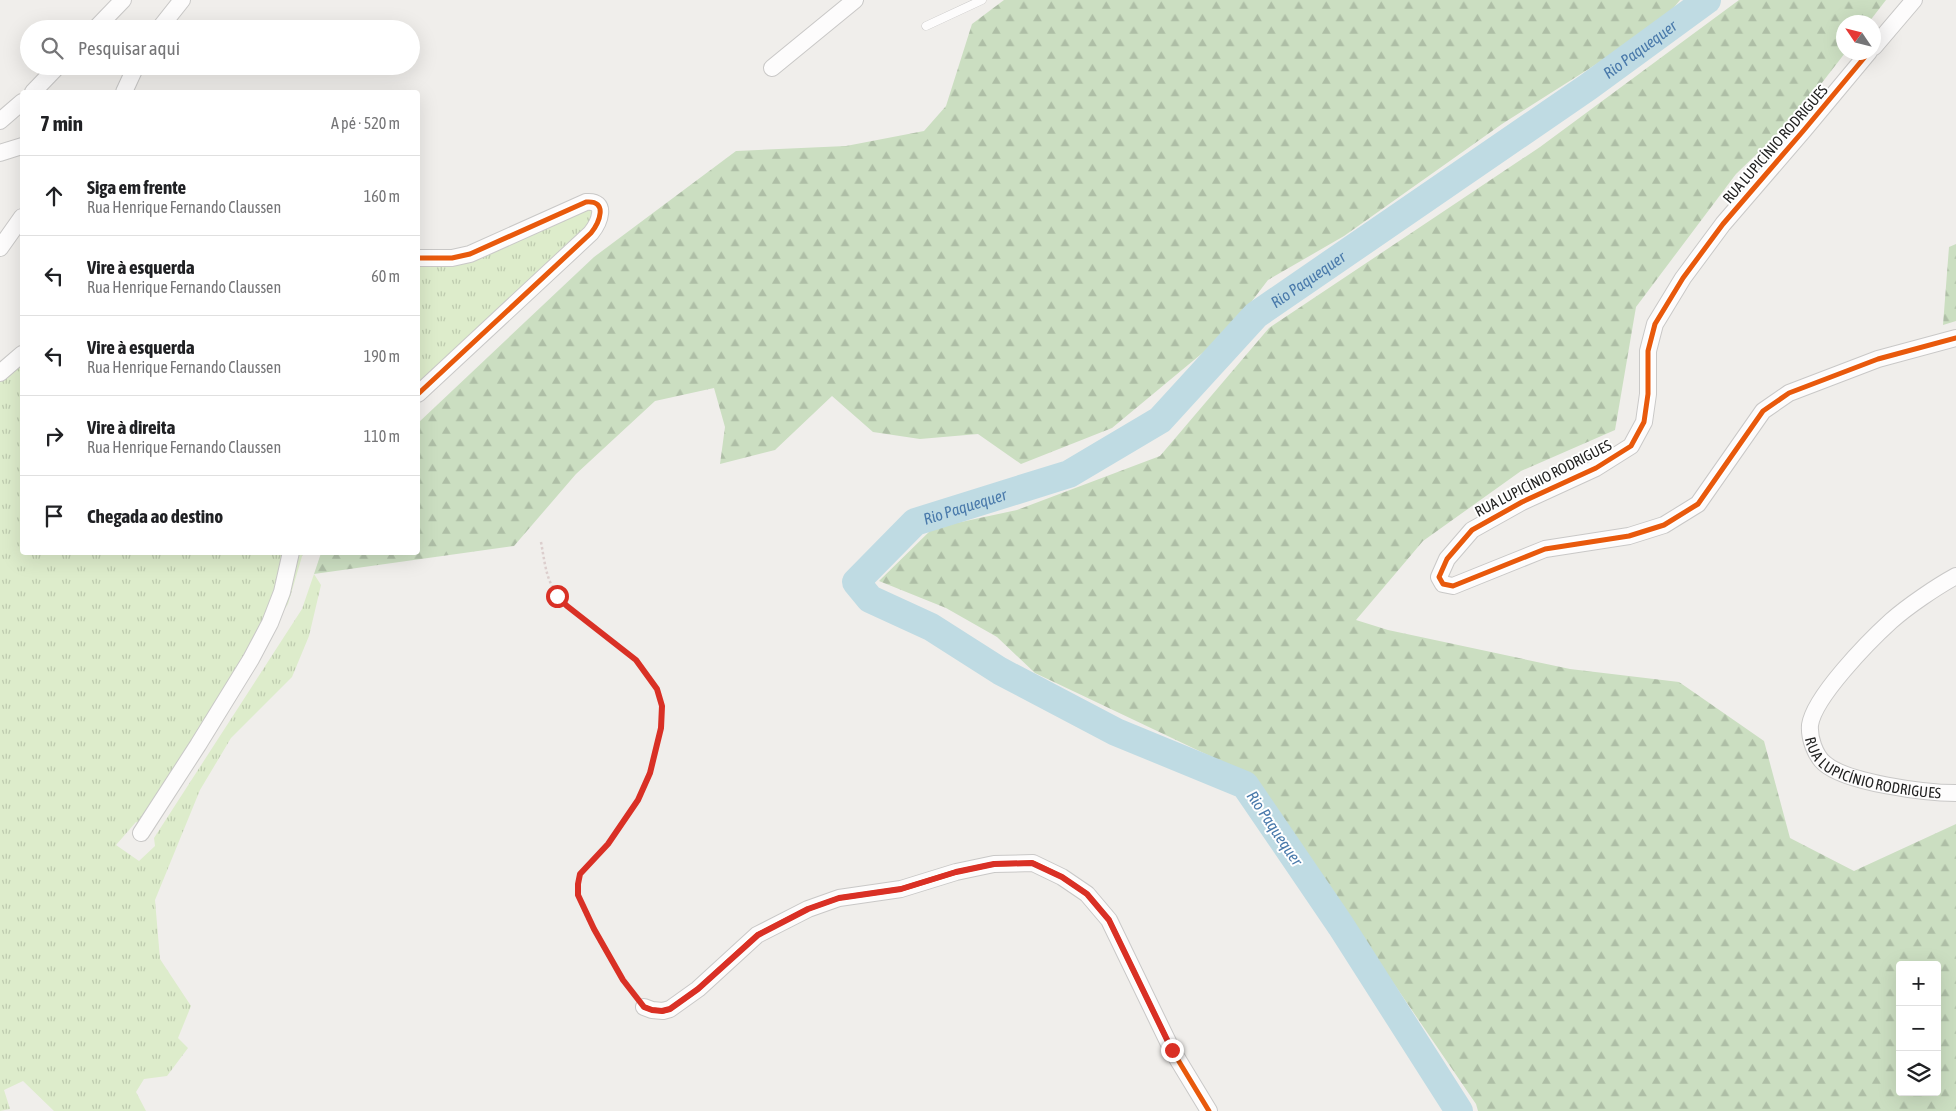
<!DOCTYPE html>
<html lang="pt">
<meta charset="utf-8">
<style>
:root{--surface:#fff;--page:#f2f2f2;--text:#202124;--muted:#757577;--line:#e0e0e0}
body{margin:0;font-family:"Asap Condensed",sans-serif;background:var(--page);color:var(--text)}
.controls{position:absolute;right:15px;bottom:15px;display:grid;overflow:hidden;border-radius:5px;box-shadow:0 5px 20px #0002}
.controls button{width:45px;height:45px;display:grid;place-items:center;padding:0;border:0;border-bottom:1px solid var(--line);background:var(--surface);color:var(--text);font:25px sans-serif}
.compass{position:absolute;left:1836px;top:15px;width:45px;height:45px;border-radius:50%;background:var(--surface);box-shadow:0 5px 20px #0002;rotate:305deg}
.stop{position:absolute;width:15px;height:15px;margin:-11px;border:4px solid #d93025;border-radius:50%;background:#fff}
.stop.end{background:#d93025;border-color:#fff;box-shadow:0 1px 5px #0008}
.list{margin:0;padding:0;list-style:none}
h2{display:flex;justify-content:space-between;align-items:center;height:65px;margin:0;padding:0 20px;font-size:21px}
h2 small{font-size:16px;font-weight:400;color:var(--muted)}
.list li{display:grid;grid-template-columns:32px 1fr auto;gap:15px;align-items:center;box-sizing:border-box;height:80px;padding:0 20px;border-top:1px solid var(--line)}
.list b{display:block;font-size:19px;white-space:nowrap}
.list p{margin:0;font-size:16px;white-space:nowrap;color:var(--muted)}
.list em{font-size:16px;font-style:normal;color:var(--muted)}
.icon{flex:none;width:28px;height:28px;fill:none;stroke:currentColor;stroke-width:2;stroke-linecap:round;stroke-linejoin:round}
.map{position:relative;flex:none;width:1956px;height:1111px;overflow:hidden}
.search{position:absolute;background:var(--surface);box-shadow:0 5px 20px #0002;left:20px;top:20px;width:400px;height:55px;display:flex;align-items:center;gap:12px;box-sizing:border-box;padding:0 18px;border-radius:28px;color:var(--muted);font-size:19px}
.panel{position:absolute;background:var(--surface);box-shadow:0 5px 20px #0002;left:20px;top:90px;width:400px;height:465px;border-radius:5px}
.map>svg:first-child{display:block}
.grass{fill:url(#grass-tufts)}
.forest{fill:url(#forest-firs);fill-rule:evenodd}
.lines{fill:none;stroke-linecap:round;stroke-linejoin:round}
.river{stroke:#bfdbe3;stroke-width:28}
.lane-casing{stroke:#c9c8c7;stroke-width:9}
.street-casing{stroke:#c9c8c7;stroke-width:18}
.path{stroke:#dccecd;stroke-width:2.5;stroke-dasharray:2.5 2.5;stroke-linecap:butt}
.lane{stroke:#fdfcfc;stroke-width:8}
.street{stroke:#fdfcfc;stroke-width:16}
.cycleway-casing{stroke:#fff;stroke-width:8}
.cycleway{stroke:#e8590c;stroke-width:5}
.route{stroke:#d93025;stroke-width:6}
.labels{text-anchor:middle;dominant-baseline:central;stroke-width:4;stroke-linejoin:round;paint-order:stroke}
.street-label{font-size:15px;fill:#222;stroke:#fff}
.water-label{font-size:16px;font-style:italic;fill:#4a7aab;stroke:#fff}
</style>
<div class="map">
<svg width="1956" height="1111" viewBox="0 0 1956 1111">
<defs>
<pattern id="grass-tufts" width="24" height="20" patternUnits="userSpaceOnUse" patternTransform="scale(1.25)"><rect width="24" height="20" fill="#ddeccb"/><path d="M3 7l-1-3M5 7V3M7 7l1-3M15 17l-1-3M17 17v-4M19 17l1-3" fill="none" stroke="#bdcaae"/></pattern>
<pattern id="forest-firs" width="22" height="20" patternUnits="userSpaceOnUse" patternTransform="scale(1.25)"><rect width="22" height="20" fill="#cbdec1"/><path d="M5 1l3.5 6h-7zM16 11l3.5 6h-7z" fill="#aebea6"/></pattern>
</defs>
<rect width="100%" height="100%" fill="#f0eeeb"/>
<path class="grass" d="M597,199L603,220L418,394V254L471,256Z
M22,363V552L303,553L288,604L144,827L136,822L116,845L139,861L155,846L154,838L302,609L314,574L321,585L309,636L292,677L231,738L200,790L155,900L160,959L191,1006L178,1038L188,1048L167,1076L144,1079L136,1092L146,1111H54L23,1081L4,1090L10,1109L0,1111V381Z"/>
<path class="forest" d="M1004,0H1680L1661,23L1502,124L1344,236L1268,280L1229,331L1112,428L1021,464L978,434L920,439L873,432L832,396L775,450L720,464L725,427L714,388L655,401L576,474L514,546L314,574L321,553L418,552V423L594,257L736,151L846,146L924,131L946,106L972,24Z
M1739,0H1886L1869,22H1844V52L1845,53L1797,115L1736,174L1636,307L1615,430L1521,471L1423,541L1356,620L1388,630L1570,669L1679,682L1764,741L1790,838L1854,871L1956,824V1111H1478L1476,1104L1252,776L1035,673L997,637L946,608L879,581L933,528L1017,510L1160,456L1269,328L1540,147ZM1900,965H1937V1092H1900Z
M1956,244V321L1943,325L1949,247Z"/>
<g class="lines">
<path class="river" id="s1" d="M1459,1111L1341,926L1245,785L1116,732L1000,671L931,627L870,599L856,582L915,522L1069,474L1160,420L1256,315L1588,87L1707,0"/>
<g class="lane-casing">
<path id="lane" d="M926,26L982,0"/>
</g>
<g class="street-casing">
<g id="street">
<path d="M95,29L123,0"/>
<path d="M159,29L182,0"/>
<path d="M1874,47L1914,0"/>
<path d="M1869,52L1804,130L1723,224L1683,278L1655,324L1648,351V394L1644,422L1631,446L1596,468L1522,502L1472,530L1447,559L1439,577L1443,584L1453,586L1545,549L1629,536L1664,525L1698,504L1763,411L1789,393L1878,359L1956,338"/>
<path d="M772,68L855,0"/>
<path d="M33,92L58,66"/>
<path d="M124,92L136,66"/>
<path d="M0,121L22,102"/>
<path d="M0,153L22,146"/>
<path d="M0,248L22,217"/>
<path d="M418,258H452L470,254L586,202C609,200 599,223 591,233L418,394"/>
<path d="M0,373L22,354"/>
<path id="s2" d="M1956,576C1936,587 1908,606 1891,621C1869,641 1814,697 1810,725C1809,738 1815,755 1824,763C1846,783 1926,793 1956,793"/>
<path d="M141,833L198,745L251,659L270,623L282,592L291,552"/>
<path d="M644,1007L652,1010L663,1011L670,1009L698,989L757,935L808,909L839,898L901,889L956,872L994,864L1033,863L1062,877L1087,894L1109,920L1172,1050L1209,1111"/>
</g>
</g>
<path class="path" d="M541,542C546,569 546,585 567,606C596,628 640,655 656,688C665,705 662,726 657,744C648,781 633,814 609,843C600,854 589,863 580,874C578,881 577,887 578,893C581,916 620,977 635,996"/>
<use href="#lane" class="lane"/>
<use href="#street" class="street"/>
<g class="cycleway-casing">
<path id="cycleway" d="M1869,52L1804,130L1723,224L1683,278L1655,324L1648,351V394L1644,422L1631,446L1596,468L1522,502L1472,530L1447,559L1439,577L1443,584L1453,586L1545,549L1629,536L1664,525L1698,504L1763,411L1789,393L1878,359L1956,338
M418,258H452L470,254L586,202C609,200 599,223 591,233L418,394
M644,1007L652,1010L663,1011L670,1009L698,989L757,935L808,909L839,898L901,889L956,872L994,864L1033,863L1062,877L1087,894L1109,920L1172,1050L1209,1111"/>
</g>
<use href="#cycleway" class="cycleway"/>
</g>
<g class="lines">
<path class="route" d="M557,596L567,606L636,660L657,689L662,706L661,728L650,773L638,800L608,844L580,874L578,884V895L594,929L623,980L644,1007L652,1010L662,1011L670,1009L698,989L758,935L808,909L839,898L901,889L956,872L994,864L1032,863L1062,877L1087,894L1109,920L1172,1050"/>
</g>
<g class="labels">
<g class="street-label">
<text transform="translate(1775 144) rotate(-49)">RUA LUPICÍNIO RODRIGUES</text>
<text transform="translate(1543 478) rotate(-27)">RUA LUPICÍNIO RODRIGUES</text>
<text stroke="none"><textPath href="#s2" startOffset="300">RUA LUPICÍNIO RODRIGUES</textPath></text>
</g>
<g class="water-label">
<text stroke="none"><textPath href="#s1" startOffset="1792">Rio Paquequer</textPath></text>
<text stroke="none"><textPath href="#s1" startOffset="1388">Rio Paquequer</textPath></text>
<text stroke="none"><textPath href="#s1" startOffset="968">Rio Paquequer</textPath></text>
<text transform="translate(1275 828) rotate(56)">Rio Paquequer</text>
</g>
</g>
</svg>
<div class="controls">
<button>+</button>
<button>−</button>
<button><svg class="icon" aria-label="layers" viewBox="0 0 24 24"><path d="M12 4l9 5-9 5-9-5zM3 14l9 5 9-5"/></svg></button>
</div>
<svg class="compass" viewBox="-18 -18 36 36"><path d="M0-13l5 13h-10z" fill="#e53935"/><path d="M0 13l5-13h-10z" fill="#757577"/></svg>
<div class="stop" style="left:557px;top:596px"></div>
<div class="stop end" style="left:1172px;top:1050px"></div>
<div class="search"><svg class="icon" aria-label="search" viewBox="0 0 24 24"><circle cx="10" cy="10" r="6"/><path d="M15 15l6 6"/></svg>Pesquisar aqui</div>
<section class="panel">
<h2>7 min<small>A pé · 520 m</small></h2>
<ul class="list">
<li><svg class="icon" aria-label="ahead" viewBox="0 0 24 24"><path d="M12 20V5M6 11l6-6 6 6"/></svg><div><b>Siga em frente</b><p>Rua Henrique Fernando Claussen</p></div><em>160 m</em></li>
<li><svg class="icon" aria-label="left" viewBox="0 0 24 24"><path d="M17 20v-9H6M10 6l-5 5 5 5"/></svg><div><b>Vire à esquerda</b><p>Rua Henrique Fernando Claussen</p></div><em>60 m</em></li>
<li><svg class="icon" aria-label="left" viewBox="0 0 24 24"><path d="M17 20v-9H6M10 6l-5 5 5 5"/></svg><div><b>Vire à esquerda</b><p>Rua Henrique Fernando Claussen</p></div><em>190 m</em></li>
<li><svg class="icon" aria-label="right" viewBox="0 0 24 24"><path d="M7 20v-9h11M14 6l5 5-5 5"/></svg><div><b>Vire à direita</b><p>Rua Henrique Fernando Claussen</p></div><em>110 m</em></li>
<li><svg class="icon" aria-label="arrive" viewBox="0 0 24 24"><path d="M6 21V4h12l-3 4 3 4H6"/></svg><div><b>Chegada ao destino</b></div></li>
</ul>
</section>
</div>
